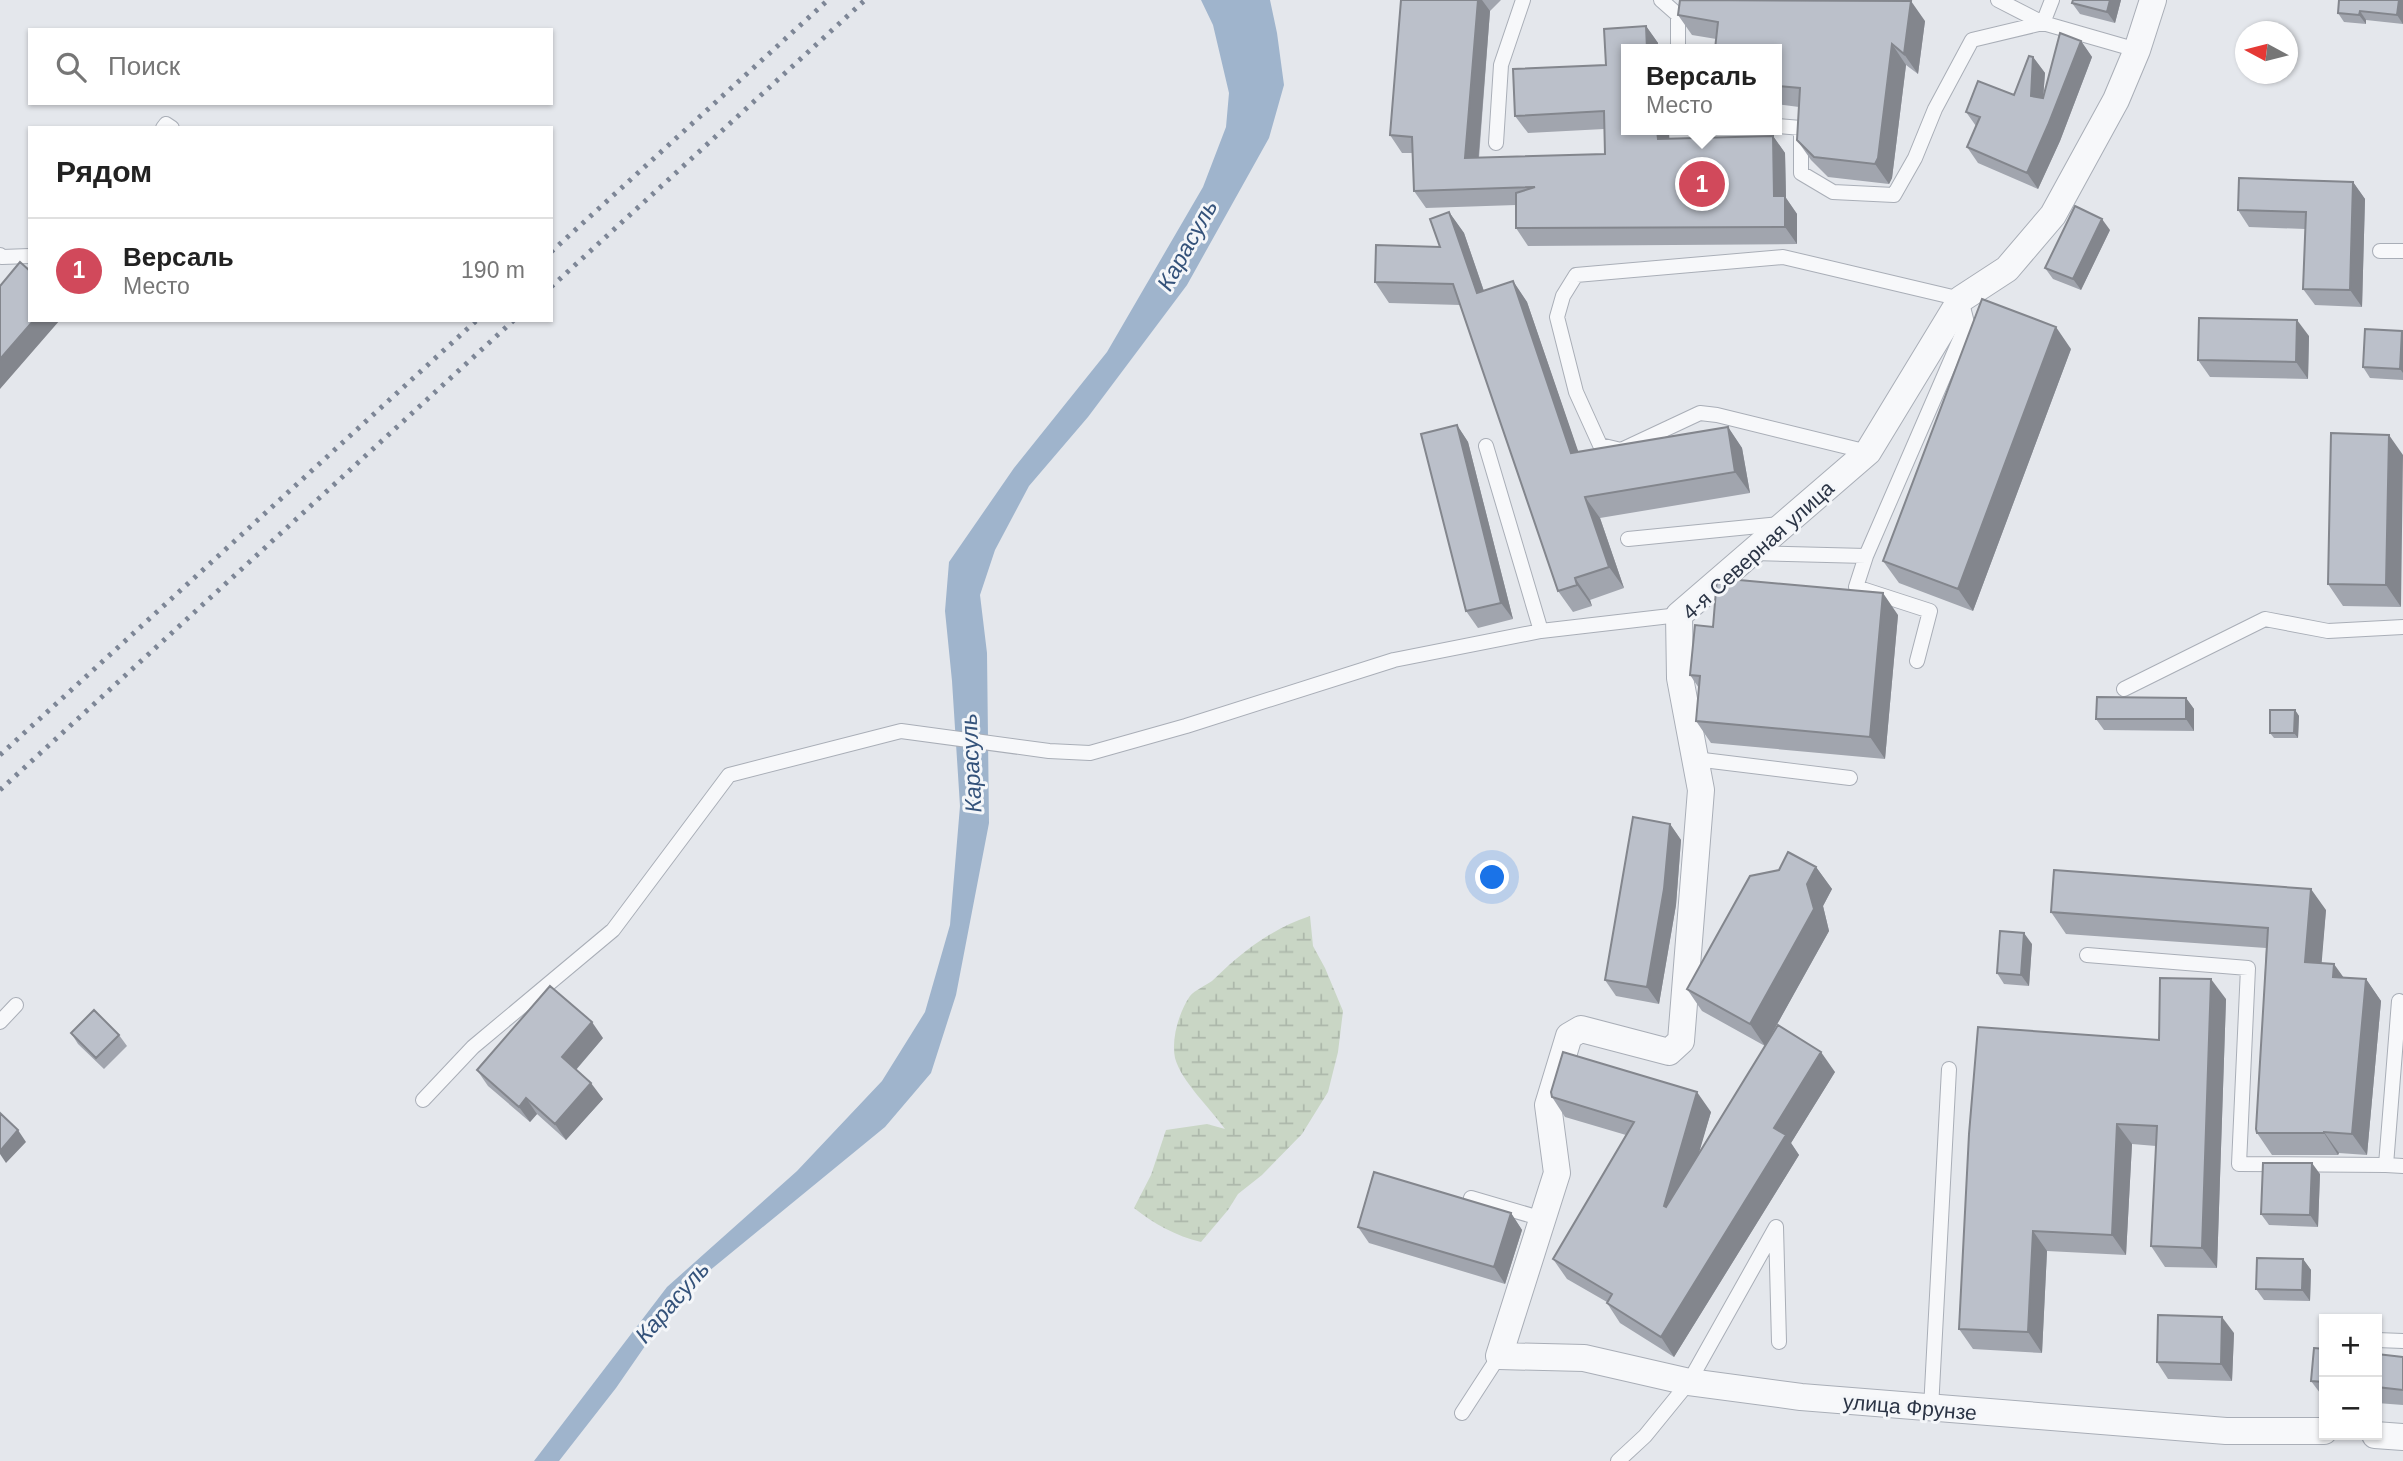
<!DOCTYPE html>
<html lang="ru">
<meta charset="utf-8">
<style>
:root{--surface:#fff;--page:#f6f6f6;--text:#222;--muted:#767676;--line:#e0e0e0;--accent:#d1495b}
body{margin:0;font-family:Helvetica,sans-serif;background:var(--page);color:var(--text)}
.controls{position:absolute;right:21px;bottom:21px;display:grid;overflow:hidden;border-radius:0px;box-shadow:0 2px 5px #0004}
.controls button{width:63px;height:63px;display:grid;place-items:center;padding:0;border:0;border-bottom:2px solid var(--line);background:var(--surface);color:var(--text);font:35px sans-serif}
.compass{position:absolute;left:2235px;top:21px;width:63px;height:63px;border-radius:50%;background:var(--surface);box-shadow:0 2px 5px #0004;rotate:277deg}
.you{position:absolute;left:1493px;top:878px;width:24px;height:24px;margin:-18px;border:5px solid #fff;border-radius:50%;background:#1a73e8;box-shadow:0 0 0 10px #1a73e833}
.badge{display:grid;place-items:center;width:46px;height:46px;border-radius:50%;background:var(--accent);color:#fff;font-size:23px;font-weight:700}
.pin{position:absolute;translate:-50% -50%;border:4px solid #fff;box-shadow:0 2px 7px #0006}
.popup{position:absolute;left:1621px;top:44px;width:161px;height:91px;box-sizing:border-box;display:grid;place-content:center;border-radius:0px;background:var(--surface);filter:drop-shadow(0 2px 5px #0005);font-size:23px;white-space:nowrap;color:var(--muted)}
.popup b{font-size:26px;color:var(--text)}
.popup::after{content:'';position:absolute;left:50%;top:100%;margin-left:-14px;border:14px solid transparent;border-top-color:var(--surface)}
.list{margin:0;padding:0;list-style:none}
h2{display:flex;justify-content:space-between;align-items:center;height:91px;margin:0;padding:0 28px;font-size:30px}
h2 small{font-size:23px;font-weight:400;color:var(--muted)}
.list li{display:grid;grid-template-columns:46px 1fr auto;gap:21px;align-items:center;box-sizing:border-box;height:105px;padding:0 28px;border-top:2px solid var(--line)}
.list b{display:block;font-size:26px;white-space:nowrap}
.list p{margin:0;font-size:23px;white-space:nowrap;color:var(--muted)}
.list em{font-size:23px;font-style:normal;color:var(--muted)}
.icon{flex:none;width:38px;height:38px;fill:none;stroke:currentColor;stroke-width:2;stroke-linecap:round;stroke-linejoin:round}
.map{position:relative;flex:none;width:2403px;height:1461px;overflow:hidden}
.search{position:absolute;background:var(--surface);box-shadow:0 2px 5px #0004;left:28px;top:28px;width:525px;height:77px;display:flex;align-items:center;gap:18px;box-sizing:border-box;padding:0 24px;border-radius:0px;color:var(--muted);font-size:26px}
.panel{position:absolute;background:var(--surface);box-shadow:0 2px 5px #0004;left:28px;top:126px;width:525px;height:196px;border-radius:0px}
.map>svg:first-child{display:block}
.wetland{fill:url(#wetland-marsh)}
.water{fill:#9fb4cc}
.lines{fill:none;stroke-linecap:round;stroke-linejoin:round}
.lane-casing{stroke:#a9aeb7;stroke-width:16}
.street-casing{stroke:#a9aeb7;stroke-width:28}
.lane{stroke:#f7f8fa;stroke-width:14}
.street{stroke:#f7f8fa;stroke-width:26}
.rail{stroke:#7d8696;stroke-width:5;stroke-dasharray:3.5 7;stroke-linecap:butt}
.wall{fill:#a1a5ae}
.shaded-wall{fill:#83868d}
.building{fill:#bbc0ca;stroke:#83868d;stroke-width:2}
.labels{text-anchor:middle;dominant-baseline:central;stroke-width:6;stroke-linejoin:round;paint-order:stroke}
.street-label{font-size:21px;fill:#2b3445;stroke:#f4f6f9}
.water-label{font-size:23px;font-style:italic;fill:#34527a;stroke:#f4f6f9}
</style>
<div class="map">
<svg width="2403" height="1461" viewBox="0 0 2403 1461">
<defs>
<pattern id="wetland-marsh" width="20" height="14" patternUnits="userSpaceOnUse" patternTransform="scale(1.75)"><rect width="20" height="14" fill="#c9d6c5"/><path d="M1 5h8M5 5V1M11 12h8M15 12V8" fill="none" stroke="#adb8ab"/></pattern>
</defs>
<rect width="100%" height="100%" fill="#e4e7ec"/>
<path class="wetland" d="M1310,916L1313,946L1325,968L1343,1011L1338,1052L1328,1092L1302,1134L1262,1175L1238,1194L1228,1210L1201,1242C1176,1236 1154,1224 1134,1208L1151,1175L1166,1130L1207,1124L1225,1129C1211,1109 1181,1081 1175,1058C1171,1039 1179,1012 1190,996C1195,990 1205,986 1212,981C1220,974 1227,966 1236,959C1258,940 1283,925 1310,916Z"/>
<path class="water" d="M1201,0H1270L1277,33L1284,85L1269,138L1187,285L1088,417L1029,486L995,550L980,595L987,653L989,823L956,995L931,1073L885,1127L681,1294L616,1388L559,1461H534L667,1287L797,1171L882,1081L925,1012L950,925L960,806L952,681L945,611L949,562L1014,468L1107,352L1203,187L1226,127L1229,93L1213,25Z"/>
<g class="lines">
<g class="lane-casing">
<path id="lane" d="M1661,0L1678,15V49
M1998,0L2043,23L2052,0
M1777,126L1801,128V173L1833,192L1894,195L1915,158L1935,109L1972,40L2043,23L2137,50
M163,128L166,124L172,128
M1496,143L1501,65L1523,0
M2380,251H2403
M0,255L2,257L30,256
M1486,446L1541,631
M1628,539L1780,524
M1754,553L1866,556L1967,323L1961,299L1783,257L1576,275L1563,296L1557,317L1576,392L1600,445L1621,450L1700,413L1717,415L1868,452
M1866,556L1856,587L1930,611L1917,661
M2124,689L2265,619L2328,631L2403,627
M1695,759L1850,778
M2087,955L2248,968L2239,1164L2386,1165
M2399,1001L2386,1165L2403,1166
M0,1022L16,1005
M423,1100L473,1047L613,930L729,775L901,731L1049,751L1090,753L1186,726L1394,660L1541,631L1679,615
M1471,1198L1543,1219
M2377,1340L2403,1341
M1931,1409L1949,1069
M1462,1413L1499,1356
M1618,1461L1645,1436L1689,1382L1776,1227L1779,1342"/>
</g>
<g class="street-casing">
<path id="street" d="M2153,0L2137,50L2116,100L2053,215L2007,269L1961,299L1868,452L1679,615L1680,678L1701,790L1681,1041L1669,1052L1581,1029L1569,1036L1548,1105L1557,1173L1499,1356L1584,1358L1689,1382L1801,1397L2226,1431H2324
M2375,1435L2403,1437"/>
</g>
<use href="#lane" class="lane"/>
<use href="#street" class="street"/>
<path class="rail" d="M551,252L828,0
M551,287L865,0
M0,755L477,320
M0,790L514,320"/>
</g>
<path class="wall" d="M1401,0H1501L1490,11L1479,158L1605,154L1604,129L1528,133L1515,116L1606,65L1646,26L1658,43V49H1627V130H1669V139L1773,136L1785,153L1786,198L1797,214V244L1528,246L1516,228V205L1426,208L1414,191L1413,153H1402L1390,135Z
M2073,0H2121L2115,23L2080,14L2072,3Z
M2403,0V24L2366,20V24L2344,22L2338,13Z
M1678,15L1925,21L1918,74L1906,65L1892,178L1889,184L1828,177L1811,160L1797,140L1799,107L1777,104V49L1692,35Z
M2081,41L2092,57L2060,141L2038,189L1978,163L1967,147L1976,126L1966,112L2014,95L2033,57L2045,73L2043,98Z
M2353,182L2365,199L2362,307L2315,305L2303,289L2305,229L2249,227L2238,210Z
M1449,212L1464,233L1484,291L1513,281L1527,302L1578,452L1728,427L1742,448L1750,493L1600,518L1624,588L1590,600L1592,606L1573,612L1558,591L1460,305L1389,303L1375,282L1440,247Z
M2110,230L2081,290L2053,279L2045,268Z
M2403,332V380L2370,378L2363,367Z
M2309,336L2308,379L2210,377L2198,360Z
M2071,349L1973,611L1899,583L1883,561Z
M1457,425L1468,442L1513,619L1478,628L1466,611Z
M2331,433L2401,607L2343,606L2328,584Z
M1898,615L1885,759L1711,743L1696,721L1699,688L1690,675L1713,627Z
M2186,698L2194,709V731L2104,730L2096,719Z
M2295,710L2299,716L2298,738H2274L2270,733Z
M1670,824L1681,840L1676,905L1659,1004L1616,996L1605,980Z
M1816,867L1832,889L1823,906L1829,931L1765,1046L1835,1072L1791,1143L1799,1155L1674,1357L1620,1323L1607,1303V1302L1567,1279L1553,1259L1626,1135L1565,1117L1552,1097L1711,1112L1698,1154L1765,1046L1702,1011L1687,989Z
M2326,910L2321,963L2343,977L2366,979L2381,1001L2367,1155L2339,1153L2338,1155H2272L2257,1133L2266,948L2066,934L2051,912Z
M2032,944L2029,986L2004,984L1997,973Z
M2226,999L2217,1268L2165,1267L2151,1246L2156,1146L2132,1144L2126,1255L2047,1251L2042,1353L1973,1349L1959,1329L2159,1040Z
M71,1033L119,1035L127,1046L104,1069L78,1044Z
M603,1038L576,1070L603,1099L566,1140L537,1114L530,1122L488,1086L477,1070Z
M2320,1174L2318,1227L2269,1225L2261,1214Z
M1511,1213L1522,1230L1505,1284L1369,1243L1358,1227Z
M2303,1259L2311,1270L2310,1301L2264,1300L2256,1289Z
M2234,1333L2232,1381L2168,1379L2157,1362Z
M2324,1349V1398L2323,1397L2311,1381Z
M2377,1354L2403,1357V1405L2377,1403Z"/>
<path class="shaded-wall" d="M1478,0H1482L1490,11L1477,176L1465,158Z
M2110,0H2121L2115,23L2107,12Z
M2399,0H2403V24L2397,15Z
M1911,1L1925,21L1918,74L1904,54Z
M2360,11L2366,20V24L2359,15Z
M1646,26L1658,43V49H1647Z
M2081,41L2092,57L2060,141L2038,189L2027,173Z
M1892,44L1906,65L1892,178L1889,184L1875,164Z
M2033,57L2045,73L2042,112L2031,96Z
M1657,130H1669L1670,157L1658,139Z
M1773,136L1785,153L1786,198L1797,214V244L1785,227L1774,196Z
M2353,182L2365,199L2362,307L2350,290Z
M1449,212L1464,233L1492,315L1477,293Z
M2102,219L2110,230L2081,290L2073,279Z
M1513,281L1527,302L1586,474L1571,453Z
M34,320H60L0,389V359Z
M2297,320L2309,336L2308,379L2296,362Z
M2056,327L2071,349L1973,611L1958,589Z
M2402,331L2403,332V373L2400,369Z
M1457,425L1468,442L1513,619L1501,603Z
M1728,427L1742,448L1750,493L1735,472Z
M2389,435L2403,455L2401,607L2386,585Z
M1585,497L1600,518L1624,588L1609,567Z
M1575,578L1590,600L1592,606L1577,585Z
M1883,593L1898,615L1885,759L1870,737Z
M2186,698L2194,709V731L2186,719Z
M2295,710L2299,716L2298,738L2294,733Z
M1670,824L1681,840L1676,905L1659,1004L1647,987Z
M1816,867L1832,889L1823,906L1829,931L1765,1046L1750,1024L1807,884Z
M2311,889L2326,910L2320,983L2305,962Z
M2024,933L2032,944L2029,986L2021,975Z
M2334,964L2349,985L2333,977Z
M2211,979L2226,999L2217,1268L2202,1248Z
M2366,979L2381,1001L2367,1155L2352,1134Z
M592,1022L603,1038L573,1073L562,1057Z
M1821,1052L1835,1072L1791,1143L1799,1155L1674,1357L1661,1337L1774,1128Z
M591,1083L603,1099L566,1140L555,1124Z
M1697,1092L1711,1112L1678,1225L1664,1206Z
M526,1098L537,1114L530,1122L519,1107Z
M2117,1124L2132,1144L2126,1255L2112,1235Z
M18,1130L26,1142L6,1163L0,1154V1151Z
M2324,1132L2339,1153L2338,1155L2324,1133Z
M2312,1163L2320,1174L2318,1227L2310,1215Z
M1511,1213L1522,1230L1505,1284L1494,1267Z
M2033,1231L2047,1251L2042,1353L2028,1332Z
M2303,1259L2311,1270L2310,1301L2302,1290Z
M2222,1317L2234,1333L2232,1381L2221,1364Z"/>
<path class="building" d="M1401,0H1478L1465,158L1605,154L1604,111L1515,116L1513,69L1606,65L1604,29L1646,26L1647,49H1627V130H1657L1658,139L1773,136L1774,196H1785V227L1516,228V193L1535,187L1414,191L1412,137L1390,135Z
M1680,0L1911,1L1904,54L1892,44L1878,158L1875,164L1814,157L1797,140L1800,88L1777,86V49H1715L1718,22L1678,15Z
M2073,0H2110L2107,12L2072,3Z
M2339,0H2399L2397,15L2360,11L2359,15L2338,13Z
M2060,33L2081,41L2048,125L2027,173L1967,147L1980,117L1966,112L1978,81L2014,95L2029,56L2033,57L2031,96L2043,98Z
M2239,178L2353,182L2350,290L2303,289L2306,212L2238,210Z
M2075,206L2102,219L2073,279L2045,268Z
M1449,212L1477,293L1513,281L1571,453L1728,427L1735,472L1585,497L1609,567L1575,578L1577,585L1558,591L1453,284L1375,282L1376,245L1440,247L1430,219Z
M20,262L30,271V320H34L0,359V286Z
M1982,299L2056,327L1958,589L1883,561Z
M2199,318L2297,320L2296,362L2198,360Z
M2365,329L2402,331L2400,369L2363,367Z
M1457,425L1501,603L1466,611L1421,434Z
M2331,433L2389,435L2386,585L2328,584Z
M1717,578L1883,593L1870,737L1696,721L1700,676L1690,675L1695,625L1713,627Z
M2097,697L2186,698V719H2096Z
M2270,710H2295L2294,733H2270Z
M1633,817L1670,824L1664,889L1647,987L1605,980Z
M1788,852L1816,867L1807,884L1814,909L1750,1024L1687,989L1750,876L1779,870Z
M2054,870L2311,889L2305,962L2334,964L2333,977L2366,979L2352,1134L2324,1132V1133H2257L2256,1129L2268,928L2051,912Z
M2000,931L2024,933L2021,975L1997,973Z
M2160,978L2211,979L2202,1248L2151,1246L2157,1126L2117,1124L2112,1235L2033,1231L2028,1332L1959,1329L1969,1134L1978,1027L2159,1040Z
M550,986L592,1022L562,1057L591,1083L555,1124L526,1098L519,1107L477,1070Z
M94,1010L119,1035L96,1058L71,1033Z
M1778,1025L1821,1052L1774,1128L1786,1135L1661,1337L1607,1303L1612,1294L1553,1259L1634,1122L1552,1097L1551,1092L1563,1052L1697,1092L1664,1206L1666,1207Z
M0,1113L18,1130L0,1151Z
M2263,1163H2312L2310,1215L2261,1214Z
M1374,1172L1511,1213L1494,1267L1358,1227Z
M2257,1258L2303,1259L2302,1290L2256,1289Z
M2158,1315L2222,1317L2221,1364L2157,1362Z
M2314,1348L2324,1349V1382L2311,1381Z
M2377,1354L2403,1357V1390L2377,1387Z"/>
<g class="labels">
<g class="street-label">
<text transform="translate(1758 550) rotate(-42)">4-я Северная улица</text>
<text transform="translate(1910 1407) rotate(5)">улица Фрунзе</text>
</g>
<g class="water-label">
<text transform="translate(1187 245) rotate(-61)">Карасуль</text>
<text transform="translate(971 763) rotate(-93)">Карасуль</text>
<text transform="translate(672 1302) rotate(-49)">Карасуль</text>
</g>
</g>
</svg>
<div class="controls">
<button>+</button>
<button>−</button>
</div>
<svg class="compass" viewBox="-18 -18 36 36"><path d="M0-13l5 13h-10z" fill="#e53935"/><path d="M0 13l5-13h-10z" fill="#767676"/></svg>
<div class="you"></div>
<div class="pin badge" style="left:1702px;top:184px">1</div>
<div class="popup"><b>Версаль</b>Место</div>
<div class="search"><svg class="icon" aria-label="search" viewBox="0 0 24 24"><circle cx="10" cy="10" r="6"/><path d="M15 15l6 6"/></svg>Поиск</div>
<section class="panel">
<h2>Рядом<small></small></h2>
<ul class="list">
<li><span class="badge">1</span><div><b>Версаль</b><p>Место</p></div><em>190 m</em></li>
</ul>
</section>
</div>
